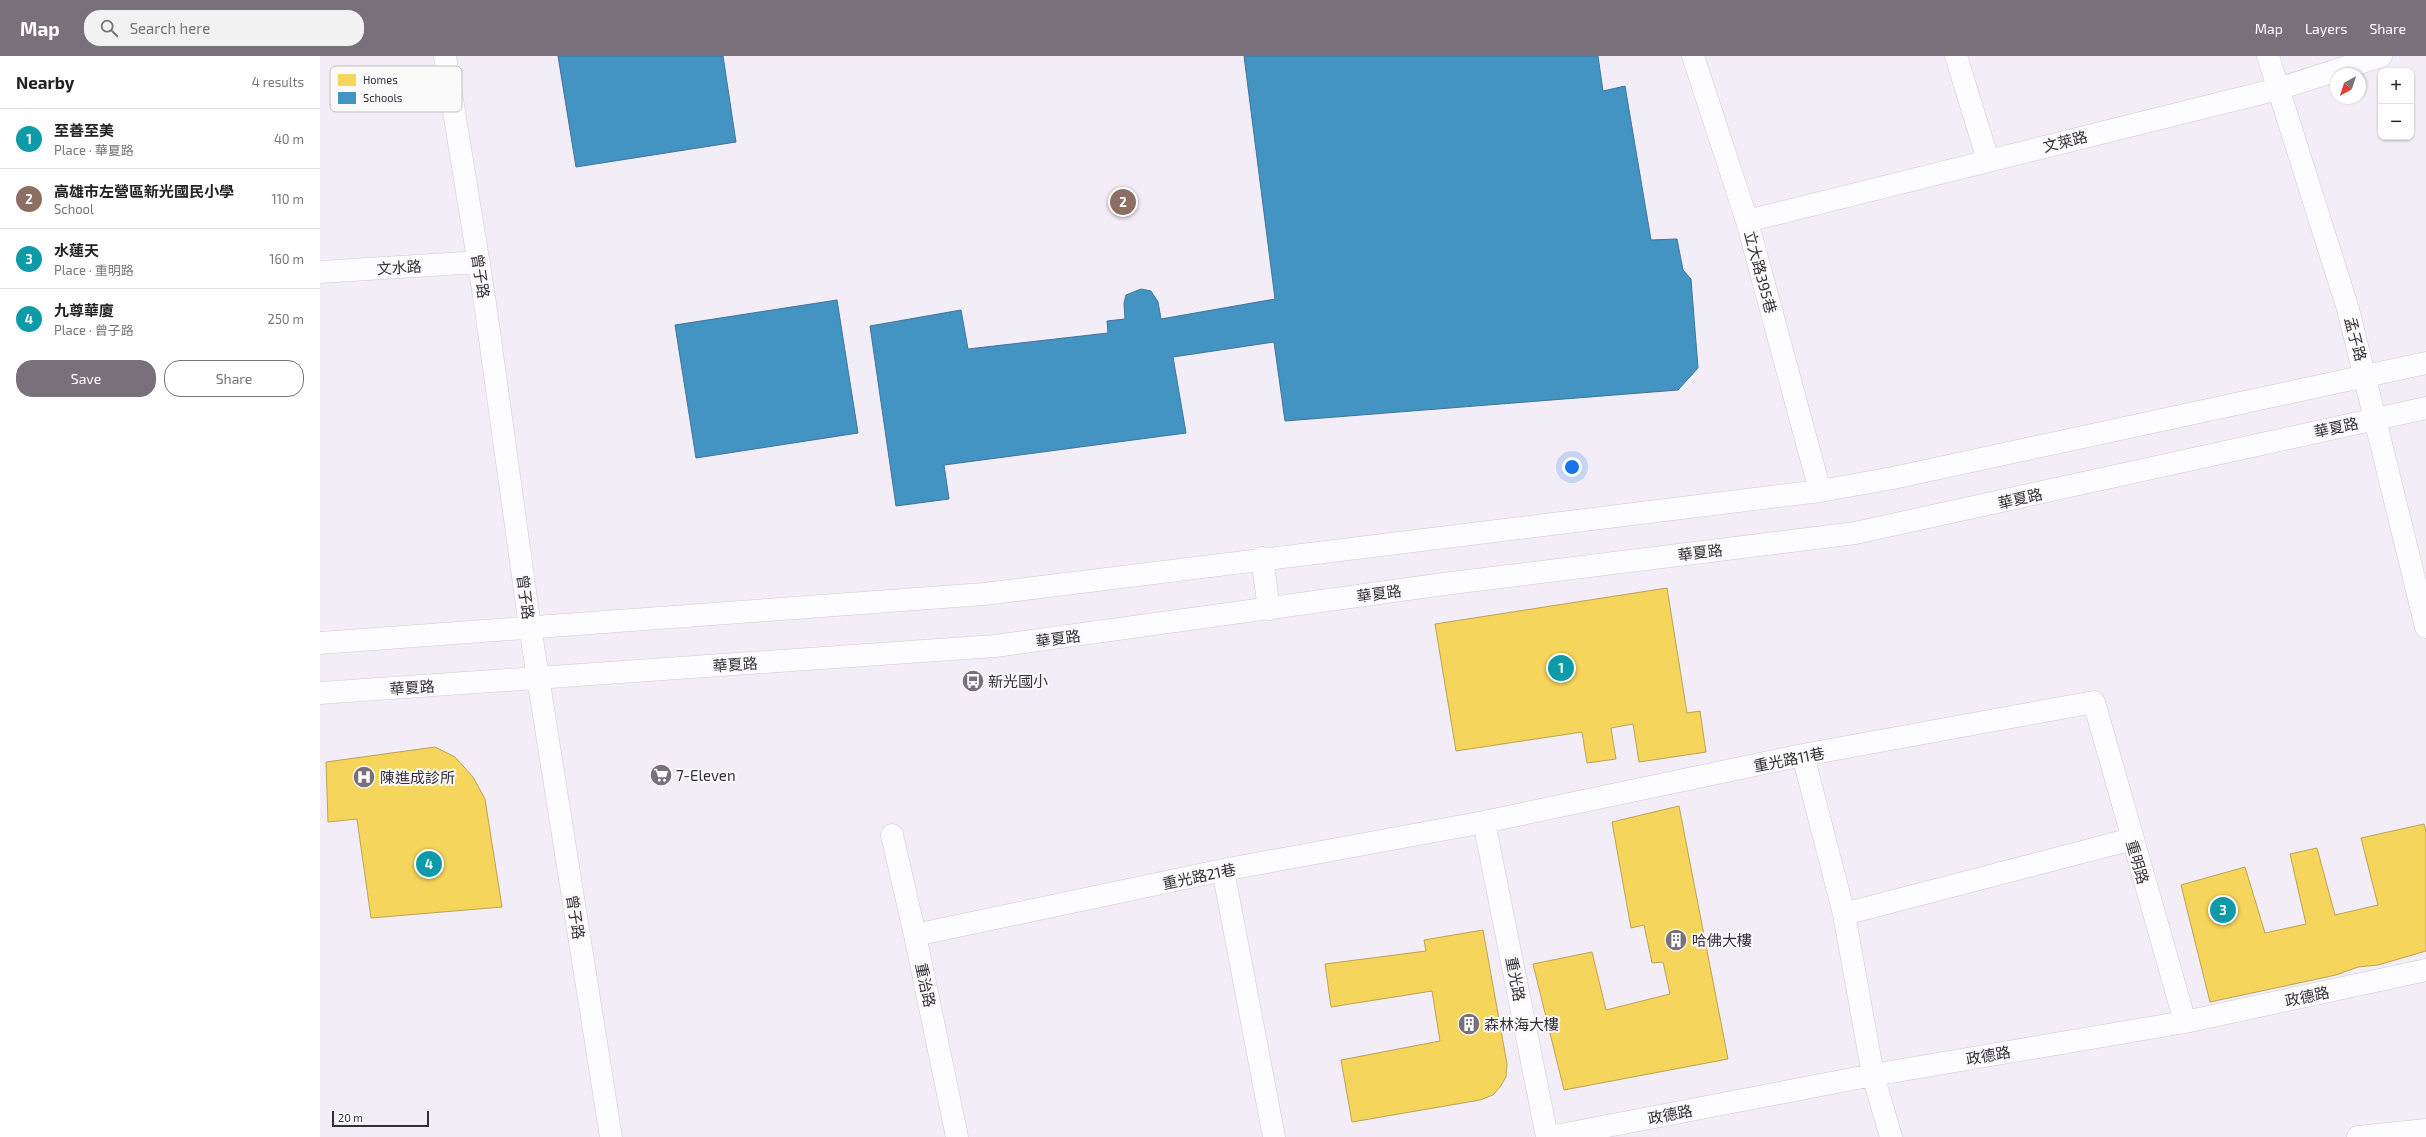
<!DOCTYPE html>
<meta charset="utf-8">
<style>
:root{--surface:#fff;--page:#f2f2f2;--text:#222;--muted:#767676;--line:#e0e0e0;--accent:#78717c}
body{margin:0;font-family:"Exo 2","Noto Sans TC",sans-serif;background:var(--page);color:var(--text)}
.controls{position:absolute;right:12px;top:12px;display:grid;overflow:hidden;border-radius:8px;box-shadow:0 1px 3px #0004}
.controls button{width:36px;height:36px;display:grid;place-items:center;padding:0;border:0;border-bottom:1px solid var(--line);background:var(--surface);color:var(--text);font:20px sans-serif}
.compass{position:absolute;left:2010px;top:12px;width:36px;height:36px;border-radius:50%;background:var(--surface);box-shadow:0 1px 3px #0004;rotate:219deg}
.scale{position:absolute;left:12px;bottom:10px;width:97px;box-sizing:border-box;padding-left:4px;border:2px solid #352e3a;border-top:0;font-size:11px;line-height:14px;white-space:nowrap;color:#352e3a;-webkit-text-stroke:3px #fafafa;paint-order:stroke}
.you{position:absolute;left:1252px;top:411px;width:14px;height:14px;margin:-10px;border:3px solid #fff;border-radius:50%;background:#1a73e8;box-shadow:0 0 0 6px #1a73e833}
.badge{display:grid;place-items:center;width:26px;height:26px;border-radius:50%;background:var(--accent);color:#fff;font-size:13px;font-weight:700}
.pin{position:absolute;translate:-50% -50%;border:2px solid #fff;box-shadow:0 1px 4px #0006}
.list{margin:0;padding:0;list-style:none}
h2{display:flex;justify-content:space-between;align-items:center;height:52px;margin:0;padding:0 16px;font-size:17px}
h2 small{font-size:13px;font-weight:400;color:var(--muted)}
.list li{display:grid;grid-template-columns:26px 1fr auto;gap:12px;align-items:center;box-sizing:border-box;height:60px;padding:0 16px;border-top:1px solid var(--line)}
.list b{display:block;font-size:15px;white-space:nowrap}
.list p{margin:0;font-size:13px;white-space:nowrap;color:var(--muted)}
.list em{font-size:13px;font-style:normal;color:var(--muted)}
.actions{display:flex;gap:8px;padding:12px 16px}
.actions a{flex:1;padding:9px 0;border:1px solid var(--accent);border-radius:16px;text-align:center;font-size:14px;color:var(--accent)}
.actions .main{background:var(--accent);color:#fff}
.icon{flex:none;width:22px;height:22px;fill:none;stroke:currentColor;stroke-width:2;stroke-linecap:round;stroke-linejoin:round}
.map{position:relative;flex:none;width:2106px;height:1081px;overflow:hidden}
header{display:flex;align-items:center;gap:24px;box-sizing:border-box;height:56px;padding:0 20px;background:var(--accent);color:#fff}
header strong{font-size:19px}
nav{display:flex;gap:22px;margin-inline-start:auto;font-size:14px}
.search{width:280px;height:36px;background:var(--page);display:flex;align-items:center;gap:10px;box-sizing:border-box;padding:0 14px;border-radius:16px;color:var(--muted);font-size:15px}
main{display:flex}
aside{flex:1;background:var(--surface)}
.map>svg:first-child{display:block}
.homes{fill:#f6d55c;stroke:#bca352}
.schools{fill:#4393c3;stroke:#3f759a}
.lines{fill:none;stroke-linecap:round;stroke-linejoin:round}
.minor-casing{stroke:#cfc9d4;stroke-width:23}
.minor{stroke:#fdfcfe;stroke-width:22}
.labels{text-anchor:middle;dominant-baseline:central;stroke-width:4;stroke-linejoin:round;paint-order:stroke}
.street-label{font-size:15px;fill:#352e3a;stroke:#fafafa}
.poi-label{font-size:15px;fill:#352e3a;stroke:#fafafa;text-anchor:start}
.key{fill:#fafafa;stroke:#bfbdc0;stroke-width:1}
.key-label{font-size:11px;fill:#352e3a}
</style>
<header>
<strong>Map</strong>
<div class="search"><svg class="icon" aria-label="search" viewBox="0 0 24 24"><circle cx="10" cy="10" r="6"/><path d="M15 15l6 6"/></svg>Search here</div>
<nav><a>Map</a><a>Layers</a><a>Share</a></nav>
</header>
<main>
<aside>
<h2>Nearby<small>4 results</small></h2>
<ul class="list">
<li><span class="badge" style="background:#0f9aa8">1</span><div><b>至善至美</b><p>Place · 華夏路</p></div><em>40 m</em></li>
<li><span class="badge" style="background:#8d6e63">2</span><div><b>高雄市左營區新光國民小學</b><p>School</p></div><em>110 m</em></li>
<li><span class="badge" style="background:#0f9aa8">3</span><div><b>水蓮天</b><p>Place · 重明路</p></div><em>160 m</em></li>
<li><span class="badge" style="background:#0f9aa8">4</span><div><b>九尊華廈</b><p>Place · 曾子路</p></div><em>250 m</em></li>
</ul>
<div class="actions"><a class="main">Save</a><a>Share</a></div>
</aside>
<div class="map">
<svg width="2106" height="1081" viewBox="0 0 2106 1081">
<rect width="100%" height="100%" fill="#f3edf8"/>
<path class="homes" d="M1347,532L1367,657L1380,655L1386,696L1319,706L1313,668L1291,672L1296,703L1267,707L1262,676L1136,695L1115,568Z
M115,691L135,701L153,721L165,743L182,851L51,862L37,763L8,766L6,706Z
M1359,750L1408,1003L1244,1034L1213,908L1272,896L1286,954L1350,938L1343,906L1332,907L1324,869L1311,872L1292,766Z
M2104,768L2106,776V895L2058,909L2038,911L2016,919L1890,946L1861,829L1925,811L1945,877L1986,868L1970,798L1997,792L2015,859L2058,849L2041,782Z
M1163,874L1187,1008L1186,1021L1180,1031L1173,1039L1160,1044L1032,1066L1021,1004L1120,985L1112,935L1011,951L1005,908L1106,895L1104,884Z"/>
<path class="schools" d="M238,0H403L416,86L256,111Z
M924,0H1278L1283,35L1305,30L1331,184L1357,183L1363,214L1371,223L1378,312L1358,334L965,365L954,286L853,301L866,377L624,409L629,443L576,450L550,270L641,254L648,293L788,277L787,265L805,263L804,247L806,239L821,233L831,235L838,246L841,263L955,243Z
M517,244L538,377L376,402L355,269Z"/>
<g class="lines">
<g class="minor-casing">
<path id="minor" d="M125,0L164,240L210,571L291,1081
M1373,0L1427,165L1500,435
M1636,0L1668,104
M1948,0L2028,253L2106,571
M1427,165L1958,33L2061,0
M0,216L159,206
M942,502L949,553
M0,587L664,538L1500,435L1573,422L2106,307
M0,637L675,590L1124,528L1535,477L2106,352
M1483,699L1524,858L1553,1019L1571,1081
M1164,766L1227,1081
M572,779L595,879L637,1081
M903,814L954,1081
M1524,858L1812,783
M595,879L903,814L1164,766L1483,699L1774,646L1865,966
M1230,1081L1553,1019L1865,966L2106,914
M2038,1081L2106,1074"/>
</g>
<use href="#minor" class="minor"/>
</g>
<defs>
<g id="bus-disc" transform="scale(1.15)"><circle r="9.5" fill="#78717c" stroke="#fafafa"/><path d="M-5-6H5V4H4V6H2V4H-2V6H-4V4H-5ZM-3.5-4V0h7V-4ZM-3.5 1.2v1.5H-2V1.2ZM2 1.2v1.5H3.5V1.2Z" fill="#fff"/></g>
<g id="supermarket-disc" transform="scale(1.15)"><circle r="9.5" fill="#78717c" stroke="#fafafa"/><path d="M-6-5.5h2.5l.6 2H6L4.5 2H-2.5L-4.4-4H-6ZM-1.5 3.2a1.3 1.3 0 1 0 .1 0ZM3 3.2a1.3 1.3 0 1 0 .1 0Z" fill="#fff"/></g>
<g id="hospital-disc" transform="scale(1.15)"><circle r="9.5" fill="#78717c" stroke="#fafafa"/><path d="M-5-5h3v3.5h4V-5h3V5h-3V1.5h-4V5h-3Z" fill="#fff"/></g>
<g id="building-disc" transform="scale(1.15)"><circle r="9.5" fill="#78717c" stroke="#fafafa"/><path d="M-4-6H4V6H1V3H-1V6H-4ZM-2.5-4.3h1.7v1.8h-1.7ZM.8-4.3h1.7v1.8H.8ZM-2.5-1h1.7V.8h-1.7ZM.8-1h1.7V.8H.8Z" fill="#fff"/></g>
</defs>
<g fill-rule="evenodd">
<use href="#bus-disc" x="653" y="625"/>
<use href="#supermarket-disc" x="341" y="719"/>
<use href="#hospital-disc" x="44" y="721"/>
<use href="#building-disc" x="1356" y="884"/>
<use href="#building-disc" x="1149" y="968"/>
</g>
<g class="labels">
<g class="street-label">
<text transform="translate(1745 85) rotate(-14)">文萊路</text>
<text transform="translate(79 211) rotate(-4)">文水路</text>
<text transform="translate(1441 216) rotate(75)">立大路395巷</text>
<text transform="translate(161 220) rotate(81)">曾子路</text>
<text transform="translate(2036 283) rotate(75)">孟子路</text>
<text transform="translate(2016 371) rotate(-12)">華夏路</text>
<text transform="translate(1700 442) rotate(-13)">華夏路</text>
<text transform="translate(1380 496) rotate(-7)">華夏路</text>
<text transform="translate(1059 537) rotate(-8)">華夏路</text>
<text transform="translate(206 541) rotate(82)">曾子路</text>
<text transform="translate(738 582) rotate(-8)">華夏路</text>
<text transform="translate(415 608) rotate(-4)">華夏路</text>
<text transform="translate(92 631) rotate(-4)">華夏路</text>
<text transform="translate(1469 703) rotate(-11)">重光路11巷</text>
<text transform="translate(1818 806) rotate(74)">重明路</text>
<text transform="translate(879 820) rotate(-12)">重光路21巷</text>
<text transform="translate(256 861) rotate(81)">曾子路</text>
<text transform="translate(1196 923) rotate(79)">重光路</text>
<text transform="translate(606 929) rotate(78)">重治路</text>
<text transform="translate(1987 940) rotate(-12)">政德路</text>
<text transform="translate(1668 999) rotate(-10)">政德路</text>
<text transform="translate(1350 1058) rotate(-11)">政德路</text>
</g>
<g class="poi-label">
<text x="668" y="625">新光國小</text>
<text x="356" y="719">7-Eleven</text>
<text x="60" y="721">陳進成診所</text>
<text x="1372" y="884">哈佛大樓</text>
<text x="1164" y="968">森林海大樓</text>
</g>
</g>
<rect x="10" y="10" width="132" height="46" rx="6" class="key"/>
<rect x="18" y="18" width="18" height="12" fill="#f6d55c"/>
<rect x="18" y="36" width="18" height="12" fill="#4393c3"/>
<g class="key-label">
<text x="43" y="28">Homes</text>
<text x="43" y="46">Schools</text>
</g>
</svg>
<div class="controls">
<button>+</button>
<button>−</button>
</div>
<svg class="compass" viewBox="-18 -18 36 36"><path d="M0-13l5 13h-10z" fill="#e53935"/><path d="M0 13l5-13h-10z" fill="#767676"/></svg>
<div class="scale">20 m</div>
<div class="you"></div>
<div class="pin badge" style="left:1241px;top:612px;background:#0f9aa8">1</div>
<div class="pin badge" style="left:803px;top:146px;background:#8d6e63">2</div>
<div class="pin badge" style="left:1903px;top:854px;background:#0f9aa8">3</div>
<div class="pin badge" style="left:109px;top:808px;background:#0f9aa8">4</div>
</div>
</main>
